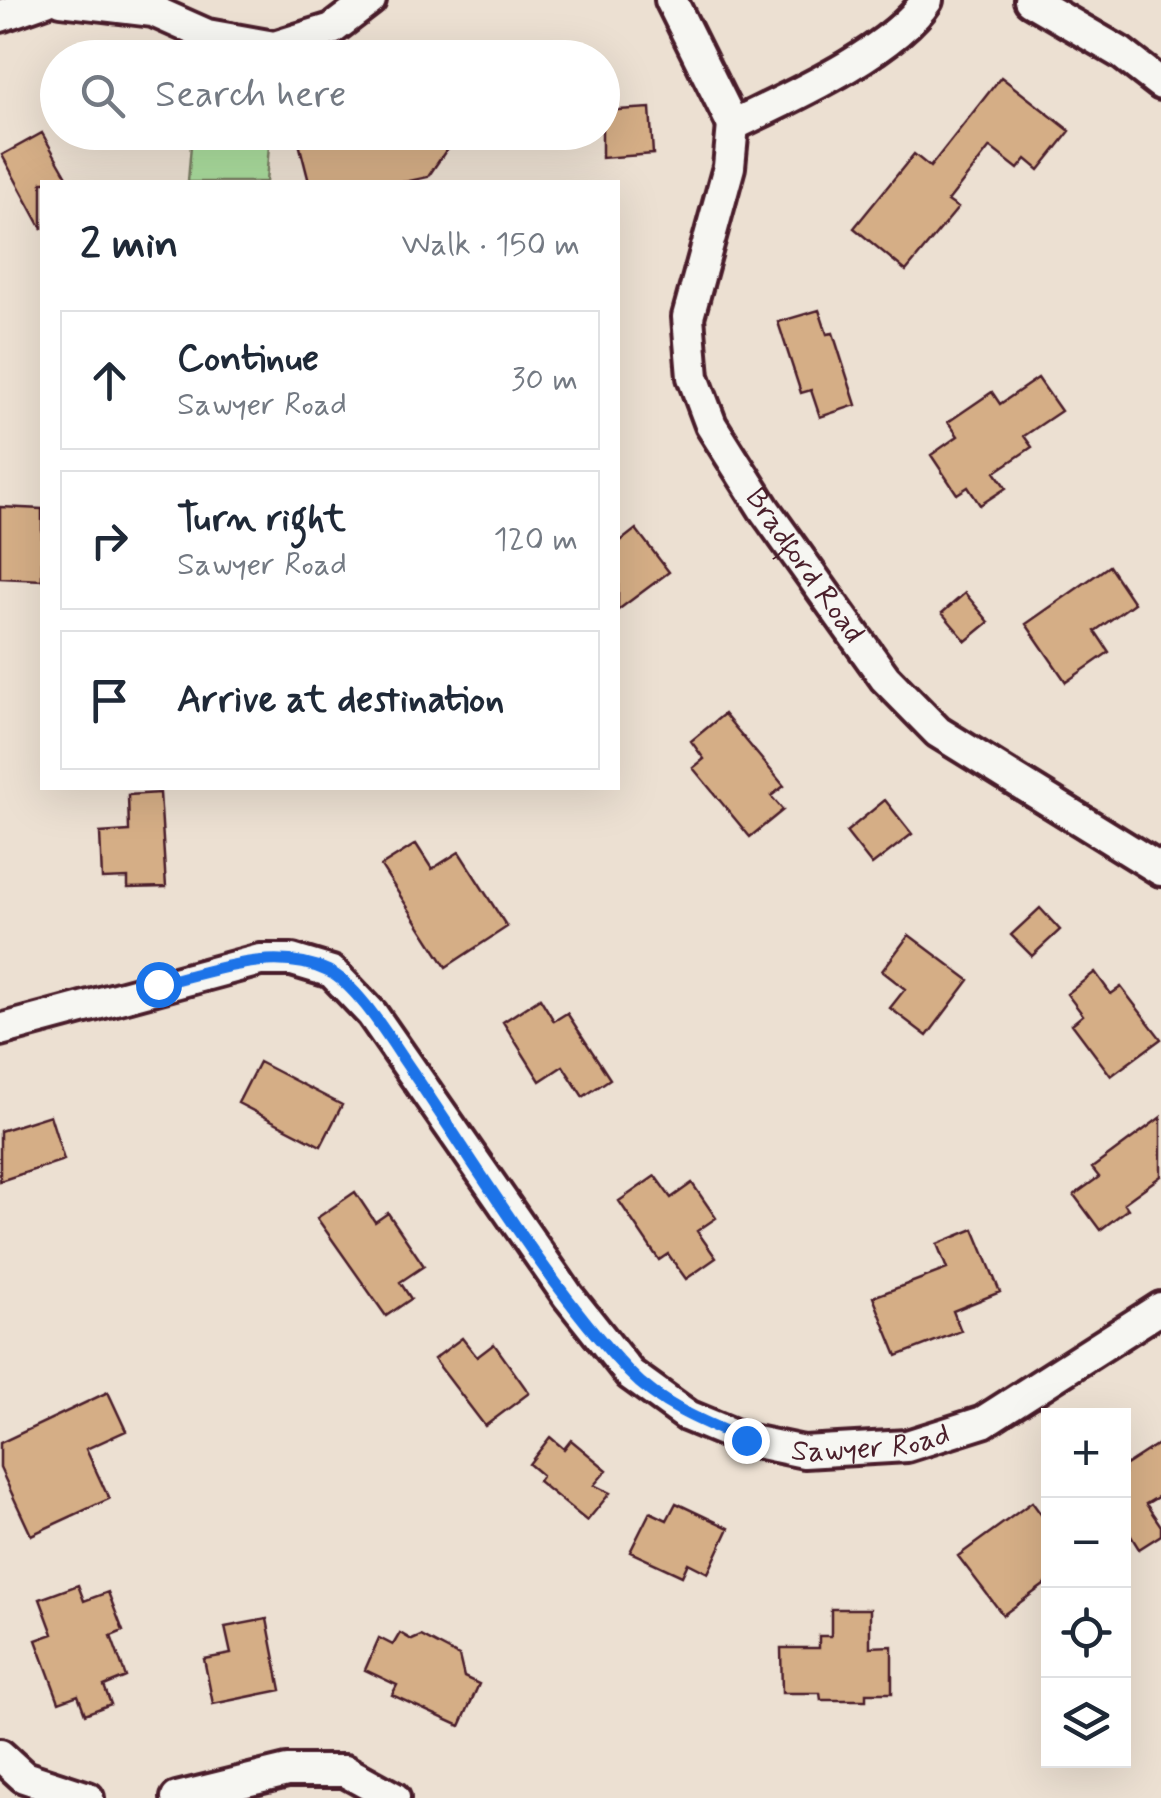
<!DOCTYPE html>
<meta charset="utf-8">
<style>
:root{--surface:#fff;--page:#f2f2f3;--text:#1f2937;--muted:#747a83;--line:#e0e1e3}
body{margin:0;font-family:Mynerve,sans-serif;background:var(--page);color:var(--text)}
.controls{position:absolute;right:30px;bottom:30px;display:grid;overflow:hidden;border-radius:0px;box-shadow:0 10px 40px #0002}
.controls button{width:90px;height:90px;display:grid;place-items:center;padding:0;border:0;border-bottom:2px solid var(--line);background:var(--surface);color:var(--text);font:50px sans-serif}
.stop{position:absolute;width:30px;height:30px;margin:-22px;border:8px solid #1a73e8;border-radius:50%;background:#fff}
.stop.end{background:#1a73e8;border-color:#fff;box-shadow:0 2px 10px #0008}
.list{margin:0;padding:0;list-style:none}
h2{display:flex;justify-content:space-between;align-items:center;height:130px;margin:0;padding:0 40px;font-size:42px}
h2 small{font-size:32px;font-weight:400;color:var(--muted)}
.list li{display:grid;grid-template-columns:65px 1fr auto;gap:30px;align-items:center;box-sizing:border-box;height:140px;margin:0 20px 20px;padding:0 20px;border:2px solid var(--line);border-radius:0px}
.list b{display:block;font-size:38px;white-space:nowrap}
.list p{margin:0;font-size:32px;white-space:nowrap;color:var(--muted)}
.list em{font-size:32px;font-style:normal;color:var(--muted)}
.icon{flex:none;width:55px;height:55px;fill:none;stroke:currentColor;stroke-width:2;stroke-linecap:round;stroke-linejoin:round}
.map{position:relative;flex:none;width:1161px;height:1798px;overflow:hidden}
.search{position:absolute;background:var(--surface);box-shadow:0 10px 40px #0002;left:40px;top:40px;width:580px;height:110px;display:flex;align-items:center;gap:25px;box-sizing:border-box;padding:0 35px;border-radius:55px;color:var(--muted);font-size:38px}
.panel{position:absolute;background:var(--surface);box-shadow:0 10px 40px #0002;left:40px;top:180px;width:580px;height:610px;border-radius:0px}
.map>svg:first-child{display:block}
.green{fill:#aadc9d;stroke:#7a7e64;stroke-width:2.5}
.building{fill:#d5ae86;stroke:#4a1f2b;stroke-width:2.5}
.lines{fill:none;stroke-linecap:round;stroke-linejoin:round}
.street-casing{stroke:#4a1f2b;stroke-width:38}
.street{stroke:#f6f6f2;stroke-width:30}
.route{stroke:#1a73e8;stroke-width:12}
.labels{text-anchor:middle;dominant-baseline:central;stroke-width:10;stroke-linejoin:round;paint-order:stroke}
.street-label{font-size:30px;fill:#4a1f2b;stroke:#f6f6f2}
</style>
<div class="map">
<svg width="1161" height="1798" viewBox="0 0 1161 1798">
<rect width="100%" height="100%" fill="#ece0d2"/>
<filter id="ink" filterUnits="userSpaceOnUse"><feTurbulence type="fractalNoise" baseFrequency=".01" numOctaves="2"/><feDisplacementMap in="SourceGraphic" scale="20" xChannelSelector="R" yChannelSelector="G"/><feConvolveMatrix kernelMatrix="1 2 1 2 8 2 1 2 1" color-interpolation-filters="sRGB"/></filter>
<g filter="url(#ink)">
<path class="green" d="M192,133H270L266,182H188Z"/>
<path class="building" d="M1001,77L1070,131L1039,170L1026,159L1018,169L990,147L948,201L958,208L906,271L854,228L914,154L930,167Z
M650,108L653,154L602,158V111Z
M334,132H436L451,143L428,177L405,182H309L299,143Z
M42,133L70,182H42V229L2,155Z
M819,310L827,334L833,333L856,405L820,417L811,390L801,393L778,322Z
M1038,378L1061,411L1024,436L1032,447L995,472L1006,488L980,505L968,487L957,494L931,455L958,436L948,422L992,392L1000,404Z
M0,507L42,509V580L0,578Z
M636,529L669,572L618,610V543Z
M1109,566L1134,603L1095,631L1109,652L1066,682L1026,624Z
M965,593L989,622L966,641L942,613Z
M724,714L784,786L771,796L783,810L750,837L693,768L704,759L691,741Z
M160,793L166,887L128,888V878L102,879L100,833L129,831L128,795Z
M885,800L912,834L872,865L846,832Z
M416,844L432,869L459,852L507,927L446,967L381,866Z
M1040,908L1060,930L1032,956L1011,935Z
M909,935L969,980L927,1036L890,1008L905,989L882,971Z
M1095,972L1111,994L1121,987L1161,1039L1111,1076L1072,1024L1083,1015L1067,994Z
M540,998L554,1021L567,1013L610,1079L583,1097L563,1066L540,1081L503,1022Z
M259,1062L342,1105L321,1146L238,1103Z
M50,1115L64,1160L0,1181V1131Z
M1161,1117V1176L1124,1203L1128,1209L1100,1230L1074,1195L1099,1177L1092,1168Z
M655,1176L671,1198L692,1183L716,1218L697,1231L716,1258L686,1279L668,1254L659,1260L619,1201Z
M355,1192L375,1222L388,1213L424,1266L400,1282L411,1299L386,1316L317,1218Z
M974,1229L1000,1292L953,1311L961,1331L897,1356L873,1297L947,1269L937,1244Z
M462,1338L477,1357L494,1344L529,1393L485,1426L434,1359Z
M108,1392L126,1431L86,1449L109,1499L31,1535L0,1468V1443Z
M550,1437L564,1449L571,1440L607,1470L594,1485L610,1493L587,1521L538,1481L542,1475L529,1464Z
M1161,1442V1495L1146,1504L1161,1526V1535L1139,1549L1124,1525V1466Z
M1032,1502L1048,1524V1582L1003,1615L958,1556Z
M676,1503L729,1528L708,1573L688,1563L682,1576L630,1552L650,1512L667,1520Z
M78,1585L84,1601L108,1592L123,1631L111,1636L126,1677L104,1686L111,1704L85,1714L78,1695L59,1702L36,1640L53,1634L40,1599Z
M831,1609H870V1647L892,1646V1693H866V1700H821L820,1693H782L781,1648H819V1636H831Z
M267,1619L281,1690L213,1704L204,1659L231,1654L225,1627Z
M400,1633L412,1640L421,1636L459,1656L464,1677L479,1684L460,1726L392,1695L397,1685L365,1670L379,1638L393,1645Z"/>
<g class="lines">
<g class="street-casing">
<g id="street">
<path d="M61,0L153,11L207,35L274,47L332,29L370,0"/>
<path d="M671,0L733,125C789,98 893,52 927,0"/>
<path d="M1030,0L1121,53L1161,84"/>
<path d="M0,16L46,0"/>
<path id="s1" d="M733,125L729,167L688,317L693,377L711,425L764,509L885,678L938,732L1161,870"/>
<path id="s2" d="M0,1030L260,960H292L332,972L372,1014L568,1296L630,1374L688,1416L746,1440L804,1452L907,1446L983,1422L1161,1308"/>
<path d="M0,1755L24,1777L88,1798"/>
<path d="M177,1798L287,1771H345L394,1798"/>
</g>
</g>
<use href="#street" class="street"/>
</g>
</g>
<g class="lines" filter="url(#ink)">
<path class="route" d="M158,984C213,971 274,946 328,971C358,985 392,1043 411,1070C477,1166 550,1289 629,1372C660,1405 705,1423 746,1440"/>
</g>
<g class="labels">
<g class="street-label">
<text stroke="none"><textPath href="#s1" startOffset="478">Bradford Road</textPath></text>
<text stroke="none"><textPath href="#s2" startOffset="1105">Sawyer Road</textPath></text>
</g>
</g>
</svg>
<div class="controls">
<button>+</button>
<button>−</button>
<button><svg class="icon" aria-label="locate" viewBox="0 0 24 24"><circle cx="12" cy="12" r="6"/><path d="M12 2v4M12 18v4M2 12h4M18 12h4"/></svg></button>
<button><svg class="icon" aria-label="layers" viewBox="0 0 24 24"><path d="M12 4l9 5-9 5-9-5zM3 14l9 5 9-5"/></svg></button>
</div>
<div class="stop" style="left:158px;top:984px"></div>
<div class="stop end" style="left:746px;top:1440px"></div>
<div class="search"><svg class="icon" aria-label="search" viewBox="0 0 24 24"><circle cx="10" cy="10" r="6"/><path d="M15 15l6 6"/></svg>Search here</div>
<section class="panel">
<h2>2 min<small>Walk · 150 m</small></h2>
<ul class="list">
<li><svg class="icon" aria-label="ahead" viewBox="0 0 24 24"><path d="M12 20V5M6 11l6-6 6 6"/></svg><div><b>Continue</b><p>Sawyer Road</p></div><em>30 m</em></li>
<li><svg class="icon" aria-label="right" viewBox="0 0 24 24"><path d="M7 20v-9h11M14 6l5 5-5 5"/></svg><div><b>Turn right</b><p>Sawyer Road</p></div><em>120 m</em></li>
<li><svg class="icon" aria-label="arrive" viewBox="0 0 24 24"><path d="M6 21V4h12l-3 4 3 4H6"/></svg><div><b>Arrive at destination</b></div></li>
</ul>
</section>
</div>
